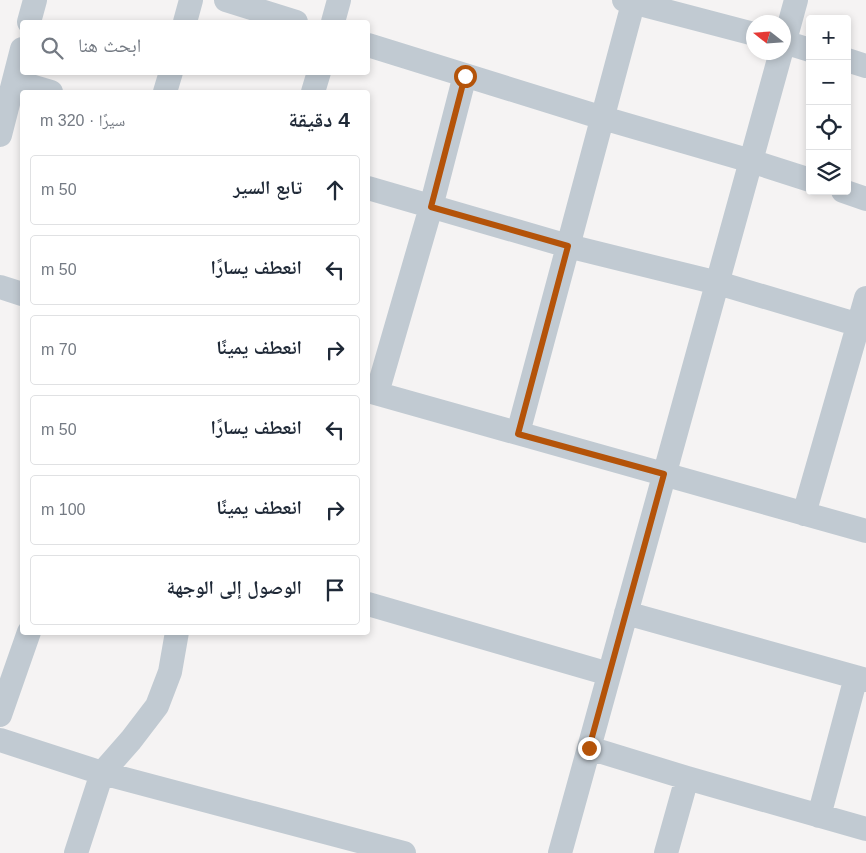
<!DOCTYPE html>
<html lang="ar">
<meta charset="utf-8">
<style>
:root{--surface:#fff;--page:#f2f2f3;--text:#1f2937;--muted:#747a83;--line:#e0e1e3}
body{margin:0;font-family:Helvetica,"Noto Naskh Arabic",sans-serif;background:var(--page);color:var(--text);direction:rtl}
.controls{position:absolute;right:15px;top:15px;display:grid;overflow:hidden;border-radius:5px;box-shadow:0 2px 8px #0003}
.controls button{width:45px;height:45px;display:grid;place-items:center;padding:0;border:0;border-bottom:1px solid var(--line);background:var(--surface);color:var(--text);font:25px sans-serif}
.compass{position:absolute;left:746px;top:15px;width:45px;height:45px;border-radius:50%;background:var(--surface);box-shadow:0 2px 8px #0003;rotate:287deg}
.stop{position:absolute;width:15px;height:15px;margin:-11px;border:4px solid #b45309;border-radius:50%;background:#fff}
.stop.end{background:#b45309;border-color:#fff;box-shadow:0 1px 5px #0008}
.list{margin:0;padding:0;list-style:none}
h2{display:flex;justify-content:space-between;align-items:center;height:65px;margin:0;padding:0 20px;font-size:21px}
h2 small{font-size:16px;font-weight:400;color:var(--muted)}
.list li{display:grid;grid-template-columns:32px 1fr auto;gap:15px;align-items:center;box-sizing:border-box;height:70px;margin:0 10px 10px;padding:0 10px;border:1px solid var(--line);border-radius:5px}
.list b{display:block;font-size:19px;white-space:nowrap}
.list em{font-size:16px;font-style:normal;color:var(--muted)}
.icon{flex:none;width:28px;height:28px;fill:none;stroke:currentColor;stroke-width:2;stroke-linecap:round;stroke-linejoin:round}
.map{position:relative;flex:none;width:866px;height:853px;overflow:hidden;direction:ltr}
.search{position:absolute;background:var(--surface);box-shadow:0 2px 8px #0003;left:20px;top:20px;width:350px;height:55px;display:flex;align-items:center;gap:12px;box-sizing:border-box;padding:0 18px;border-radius:5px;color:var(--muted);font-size:19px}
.panel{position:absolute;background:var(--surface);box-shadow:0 2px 8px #0003;left:20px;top:90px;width:350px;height:545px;border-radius:5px;direction:rtl}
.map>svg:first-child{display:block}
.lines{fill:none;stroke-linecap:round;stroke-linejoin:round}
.minor{stroke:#c1cad2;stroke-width:24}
.route{stroke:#b45309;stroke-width:6}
</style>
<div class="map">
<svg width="866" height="853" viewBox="0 0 866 853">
<rect width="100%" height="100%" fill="#f5f3f3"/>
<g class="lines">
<path class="minor" d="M226,0L296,22
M624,0L754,34
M29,22L35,0
M185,22L191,0
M333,22L339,0
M784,42L810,50
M784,44L796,0
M368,45L603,118L751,161L810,180
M847,60L866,66
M14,81L51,92
M165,92L171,72
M313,92L319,72
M0,135L22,49
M368,188L568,246L718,283L866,327
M843,191L866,199
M0,287L22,294
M368,391L866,531
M377,393L431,207L465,75
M518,433L634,0
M804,514L866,298
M368,604L609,674
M626,613L866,680
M0,715L29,632
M0,740L102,773L404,853
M589,748L687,778L866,829
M819,816L856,677
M76,853L102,773L131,740L157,706L170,672L177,632
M560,853L781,52
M666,853L687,778"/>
</g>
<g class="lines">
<path class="route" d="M465,76L431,207L568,246L518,434L664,474L589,748"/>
</g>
</svg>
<div class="controls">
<button>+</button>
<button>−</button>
<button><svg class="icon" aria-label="locate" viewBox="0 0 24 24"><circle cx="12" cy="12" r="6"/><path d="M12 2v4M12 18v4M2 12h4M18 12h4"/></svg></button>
<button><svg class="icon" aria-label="layers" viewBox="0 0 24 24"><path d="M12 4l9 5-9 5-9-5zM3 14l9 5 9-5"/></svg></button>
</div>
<svg class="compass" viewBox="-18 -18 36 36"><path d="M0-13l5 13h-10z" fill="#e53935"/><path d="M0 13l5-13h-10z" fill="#747a83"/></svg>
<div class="stop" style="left:465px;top:76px"></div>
<div class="stop end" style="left:589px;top:748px"></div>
<div class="search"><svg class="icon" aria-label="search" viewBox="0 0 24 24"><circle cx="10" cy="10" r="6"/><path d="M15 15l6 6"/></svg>ابحث هنا</div>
<section class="panel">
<h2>4 دقيقة<small>سيرًا · 320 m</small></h2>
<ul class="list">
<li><svg class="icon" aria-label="ahead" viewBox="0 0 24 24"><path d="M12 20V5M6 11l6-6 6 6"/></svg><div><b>تابع السير</b></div><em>50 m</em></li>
<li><svg class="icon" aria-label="left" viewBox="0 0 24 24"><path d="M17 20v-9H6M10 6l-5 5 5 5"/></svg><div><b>انعطف يسارًا</b></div><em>50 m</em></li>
<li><svg class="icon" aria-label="right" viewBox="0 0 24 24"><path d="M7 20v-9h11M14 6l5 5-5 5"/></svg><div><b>انعطف يمينًا</b></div><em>70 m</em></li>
<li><svg class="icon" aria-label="left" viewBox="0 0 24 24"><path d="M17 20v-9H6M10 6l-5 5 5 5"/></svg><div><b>انعطف يسارًا</b></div><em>50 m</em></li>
<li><svg class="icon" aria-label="right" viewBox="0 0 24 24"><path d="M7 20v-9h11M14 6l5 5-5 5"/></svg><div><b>انعطف يمينًا</b></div><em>100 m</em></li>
<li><svg class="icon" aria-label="arrive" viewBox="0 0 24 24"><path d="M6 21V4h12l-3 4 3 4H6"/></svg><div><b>الوصول إلى الوجهة</b></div></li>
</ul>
</section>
</div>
